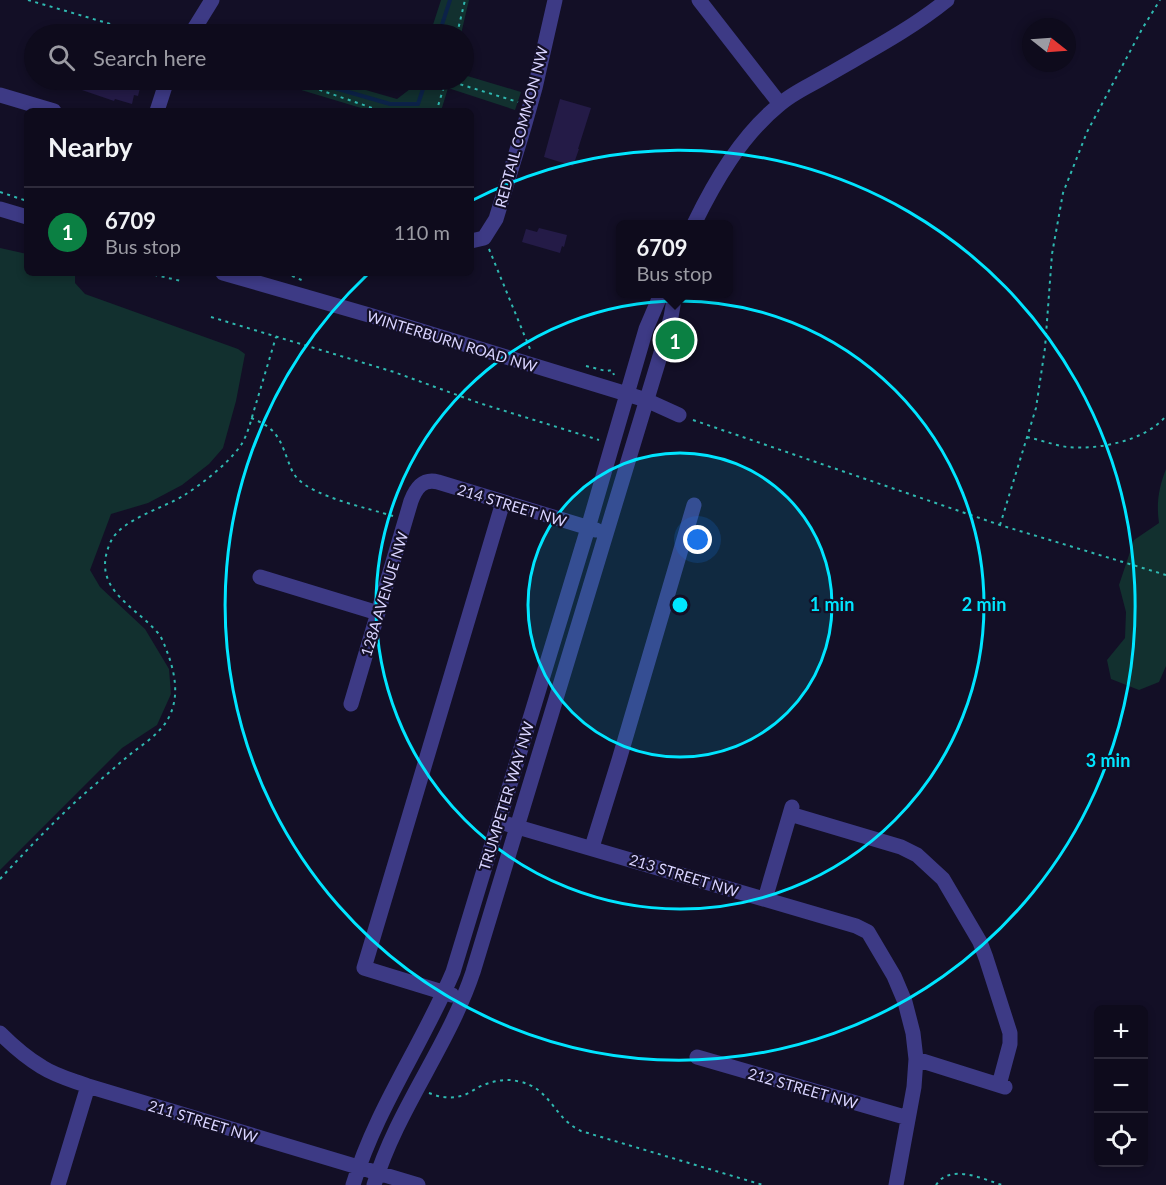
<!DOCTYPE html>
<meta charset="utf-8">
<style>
:root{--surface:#0e0b1c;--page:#1c1929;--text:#f1f3f6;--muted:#9b9ba3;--line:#2e2b3b;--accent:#0b8043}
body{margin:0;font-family:Lato,sans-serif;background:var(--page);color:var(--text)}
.controls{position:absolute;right:18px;bottom:18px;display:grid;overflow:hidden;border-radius:9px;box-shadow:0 3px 9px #0003}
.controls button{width:54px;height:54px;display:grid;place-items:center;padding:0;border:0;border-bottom:2px solid var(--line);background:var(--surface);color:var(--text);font:30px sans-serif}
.compass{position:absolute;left:1022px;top:18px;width:54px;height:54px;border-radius:50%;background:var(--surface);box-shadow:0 3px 9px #0003;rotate:107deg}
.you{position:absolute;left:698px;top:540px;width:21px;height:21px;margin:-15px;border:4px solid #fff;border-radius:50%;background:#1a73e8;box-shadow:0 0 0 9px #1a73e833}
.badge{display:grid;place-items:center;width:39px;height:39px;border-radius:50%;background:var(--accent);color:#fff;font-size:20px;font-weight:700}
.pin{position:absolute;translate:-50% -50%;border:3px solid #fff;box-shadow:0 2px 6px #0006}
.popup{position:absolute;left:616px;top:220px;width:117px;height:78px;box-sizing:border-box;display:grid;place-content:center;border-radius:9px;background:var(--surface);filter:drop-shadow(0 2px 4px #0005);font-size:20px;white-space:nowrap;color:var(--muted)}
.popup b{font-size:22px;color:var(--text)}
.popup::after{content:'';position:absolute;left:50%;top:100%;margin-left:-12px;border:12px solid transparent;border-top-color:var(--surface)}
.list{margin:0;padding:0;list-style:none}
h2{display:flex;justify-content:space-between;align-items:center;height:78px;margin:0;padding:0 24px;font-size:26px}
h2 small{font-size:20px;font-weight:400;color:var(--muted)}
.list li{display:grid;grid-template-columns:39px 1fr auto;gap:18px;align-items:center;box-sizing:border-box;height:90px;padding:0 24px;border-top:2px solid var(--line)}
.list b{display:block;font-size:22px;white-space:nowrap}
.list p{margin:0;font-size:20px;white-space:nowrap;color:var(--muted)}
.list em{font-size:20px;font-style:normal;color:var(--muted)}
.icon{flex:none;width:33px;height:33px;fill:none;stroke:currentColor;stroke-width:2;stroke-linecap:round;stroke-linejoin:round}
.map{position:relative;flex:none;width:1166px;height:1185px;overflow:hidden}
.search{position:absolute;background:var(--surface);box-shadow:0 3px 9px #0003;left:24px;top:24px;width:450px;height:66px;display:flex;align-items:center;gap:15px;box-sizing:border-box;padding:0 21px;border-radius:33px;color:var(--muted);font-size:22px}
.panel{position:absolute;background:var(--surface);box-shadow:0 3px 9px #0003;left:24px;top:108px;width:450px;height:168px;border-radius:9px}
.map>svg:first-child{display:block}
.green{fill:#12302f}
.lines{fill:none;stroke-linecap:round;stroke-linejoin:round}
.stream{stroke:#0c2248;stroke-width:4}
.building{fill:#241b47}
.path{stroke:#2fb8b0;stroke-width:2;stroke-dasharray:3 4.5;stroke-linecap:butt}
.minor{stroke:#3d3a85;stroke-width:15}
.ring{fill:none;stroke:#00e5ff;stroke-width:3}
.labels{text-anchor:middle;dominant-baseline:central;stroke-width:4.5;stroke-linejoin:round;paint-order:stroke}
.street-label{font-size:15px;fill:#d9d4ff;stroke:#130f26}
.centre{fill:#00e5ff;stroke:#130f26;stroke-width:3}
.ring-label{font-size:18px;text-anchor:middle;font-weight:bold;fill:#00e5ff;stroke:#130f26;stroke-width:4.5;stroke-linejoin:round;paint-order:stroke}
</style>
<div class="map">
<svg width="1166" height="1185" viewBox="0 0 1166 1185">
<rect width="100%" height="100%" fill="#130f26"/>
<path class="green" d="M441,0H469L461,34H430Z
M464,75L521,92L515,110L448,88L441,111H371L268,80H331L397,99L414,86L416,80H464Z
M0,248L27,254V273H75V283L85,294L238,349L245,354L236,401L223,448L209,464L182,485L148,503L111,514L90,570L100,587L145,629L169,669L171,694L157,725L122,748L0,870Z
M1166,469V666L1159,682L1139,690L1111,679L1107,660L1125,638L1126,612L1119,585L1134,540L1159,523C1156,503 1159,487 1166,469Z"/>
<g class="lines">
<path class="stream" d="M439,34L450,0
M307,80L390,104H418L426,80"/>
</g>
<path class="building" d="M82,80H142L138,96L134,95L132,104L115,99L114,101L79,89Z
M560,99L591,108L578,149H579L573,166L544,157Z
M539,228L567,235L564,247L562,246L560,253L522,242L526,229L537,232Z"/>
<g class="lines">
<path class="path" d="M28,0L145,34
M457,34L465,0
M291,80L381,111
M446,80L518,102
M434,111L438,106L446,80
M0,192L27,201
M489,249L530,349
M147,273L181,281
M285,273L304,281
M211,317L394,372L479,403L599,440
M586,366L606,371L612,370L614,375
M251,418C274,427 279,436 287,458C290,466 292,473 298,479C315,497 367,508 393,516
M693,420L1000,525L1166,575
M1027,437C1040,440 1054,445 1067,447C1099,450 1145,441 1166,416
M1000,525L1036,408L1045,348L1052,254L1063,193L1087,132L1142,29L1160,0
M0,879C27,850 54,821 83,795C98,782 113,769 128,756C143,744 162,733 170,715C179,695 175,674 168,654C165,647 163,639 158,633C133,604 89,588 111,541C121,520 163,508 183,496C202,484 228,464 241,445C248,434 251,420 255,407C262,384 269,360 276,337
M429,1093C439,1097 450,1099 461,1096C466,1095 472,1091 477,1088C489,1082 503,1078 517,1081C551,1087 553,1118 581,1131L763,1185
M936,1185C950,1163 983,1179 1002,1185"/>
<path class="minor" d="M699,0L780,104
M191,34L212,0
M0,95L54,111
M157,111L167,80
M0,209L27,217
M694,224C715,181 741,136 779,105C792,93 811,85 826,76C867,52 910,30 947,0
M471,241L484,238L496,219L524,127L535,88L555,0
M223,273L369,315L627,394L646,400L679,415
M260,577L378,613
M351,704L411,501C416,488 423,478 438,482L596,530
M790,814L901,847L917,855L943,879L980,942L986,958L1010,1033V1044L999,1085
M507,824L856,926L868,932L894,976L905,1002L913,1033L916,1059L914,1087L896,1185
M592,847L619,760L694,505
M765,899L792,807
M452,995L364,968L503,502
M0,1033C13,1046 27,1058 42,1067C56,1076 72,1080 88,1086L418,1185
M697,1057L908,1118
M916,1059L1005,1087
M58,1185L88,1086
M353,1185C376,1109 422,1045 453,972L588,528L646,329L661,294
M374,1185C397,1109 448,1047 473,972L664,343L671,317L675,294"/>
</g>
<circle cx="680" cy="605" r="152" fill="#00e5ff" fill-opacity=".12"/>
<g class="ring">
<circle cx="680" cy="605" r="152"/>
<circle cx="680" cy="605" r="304"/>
<path d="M473 200A455 455 0 1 1 367 275"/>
</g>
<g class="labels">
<g class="street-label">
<text transform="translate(521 127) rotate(-75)">REDTAIL COMMON NW</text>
<text transform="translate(452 341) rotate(17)">WINTERBURN ROAD NW</text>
<text transform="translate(512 505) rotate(17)">214 STREET NW</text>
<text transform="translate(384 594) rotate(-73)">128A AVENUE NW</text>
<text transform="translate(506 796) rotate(-73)">TRUMPETER WAY NW</text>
<text transform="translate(684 875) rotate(17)">213 STREET NW</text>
<text transform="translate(803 1088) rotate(16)">212 STREET NW</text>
<text transform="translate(203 1121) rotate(17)">211 STREET NW</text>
</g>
</g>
<circle cx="680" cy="605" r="9" class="centre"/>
<g class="ring-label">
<text x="832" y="611">1 min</text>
<text x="984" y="611">2 min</text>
<text x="1108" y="767">3 min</text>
</g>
</svg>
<div class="controls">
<button>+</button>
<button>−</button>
<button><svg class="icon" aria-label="locate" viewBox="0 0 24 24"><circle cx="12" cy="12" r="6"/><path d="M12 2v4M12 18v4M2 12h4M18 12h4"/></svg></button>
</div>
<svg class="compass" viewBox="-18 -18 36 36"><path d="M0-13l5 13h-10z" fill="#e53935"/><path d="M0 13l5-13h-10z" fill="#9b9ba3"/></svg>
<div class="you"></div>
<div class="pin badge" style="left:675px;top:340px">1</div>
<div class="popup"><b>6709</b>Bus stop</div>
<div class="search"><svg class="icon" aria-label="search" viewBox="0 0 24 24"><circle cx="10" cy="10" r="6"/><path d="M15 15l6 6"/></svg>Search here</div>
<section class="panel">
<h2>Nearby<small></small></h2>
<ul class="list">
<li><span class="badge">1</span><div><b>6709</b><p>Bus stop</p></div><em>110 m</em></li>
</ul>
</section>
</div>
